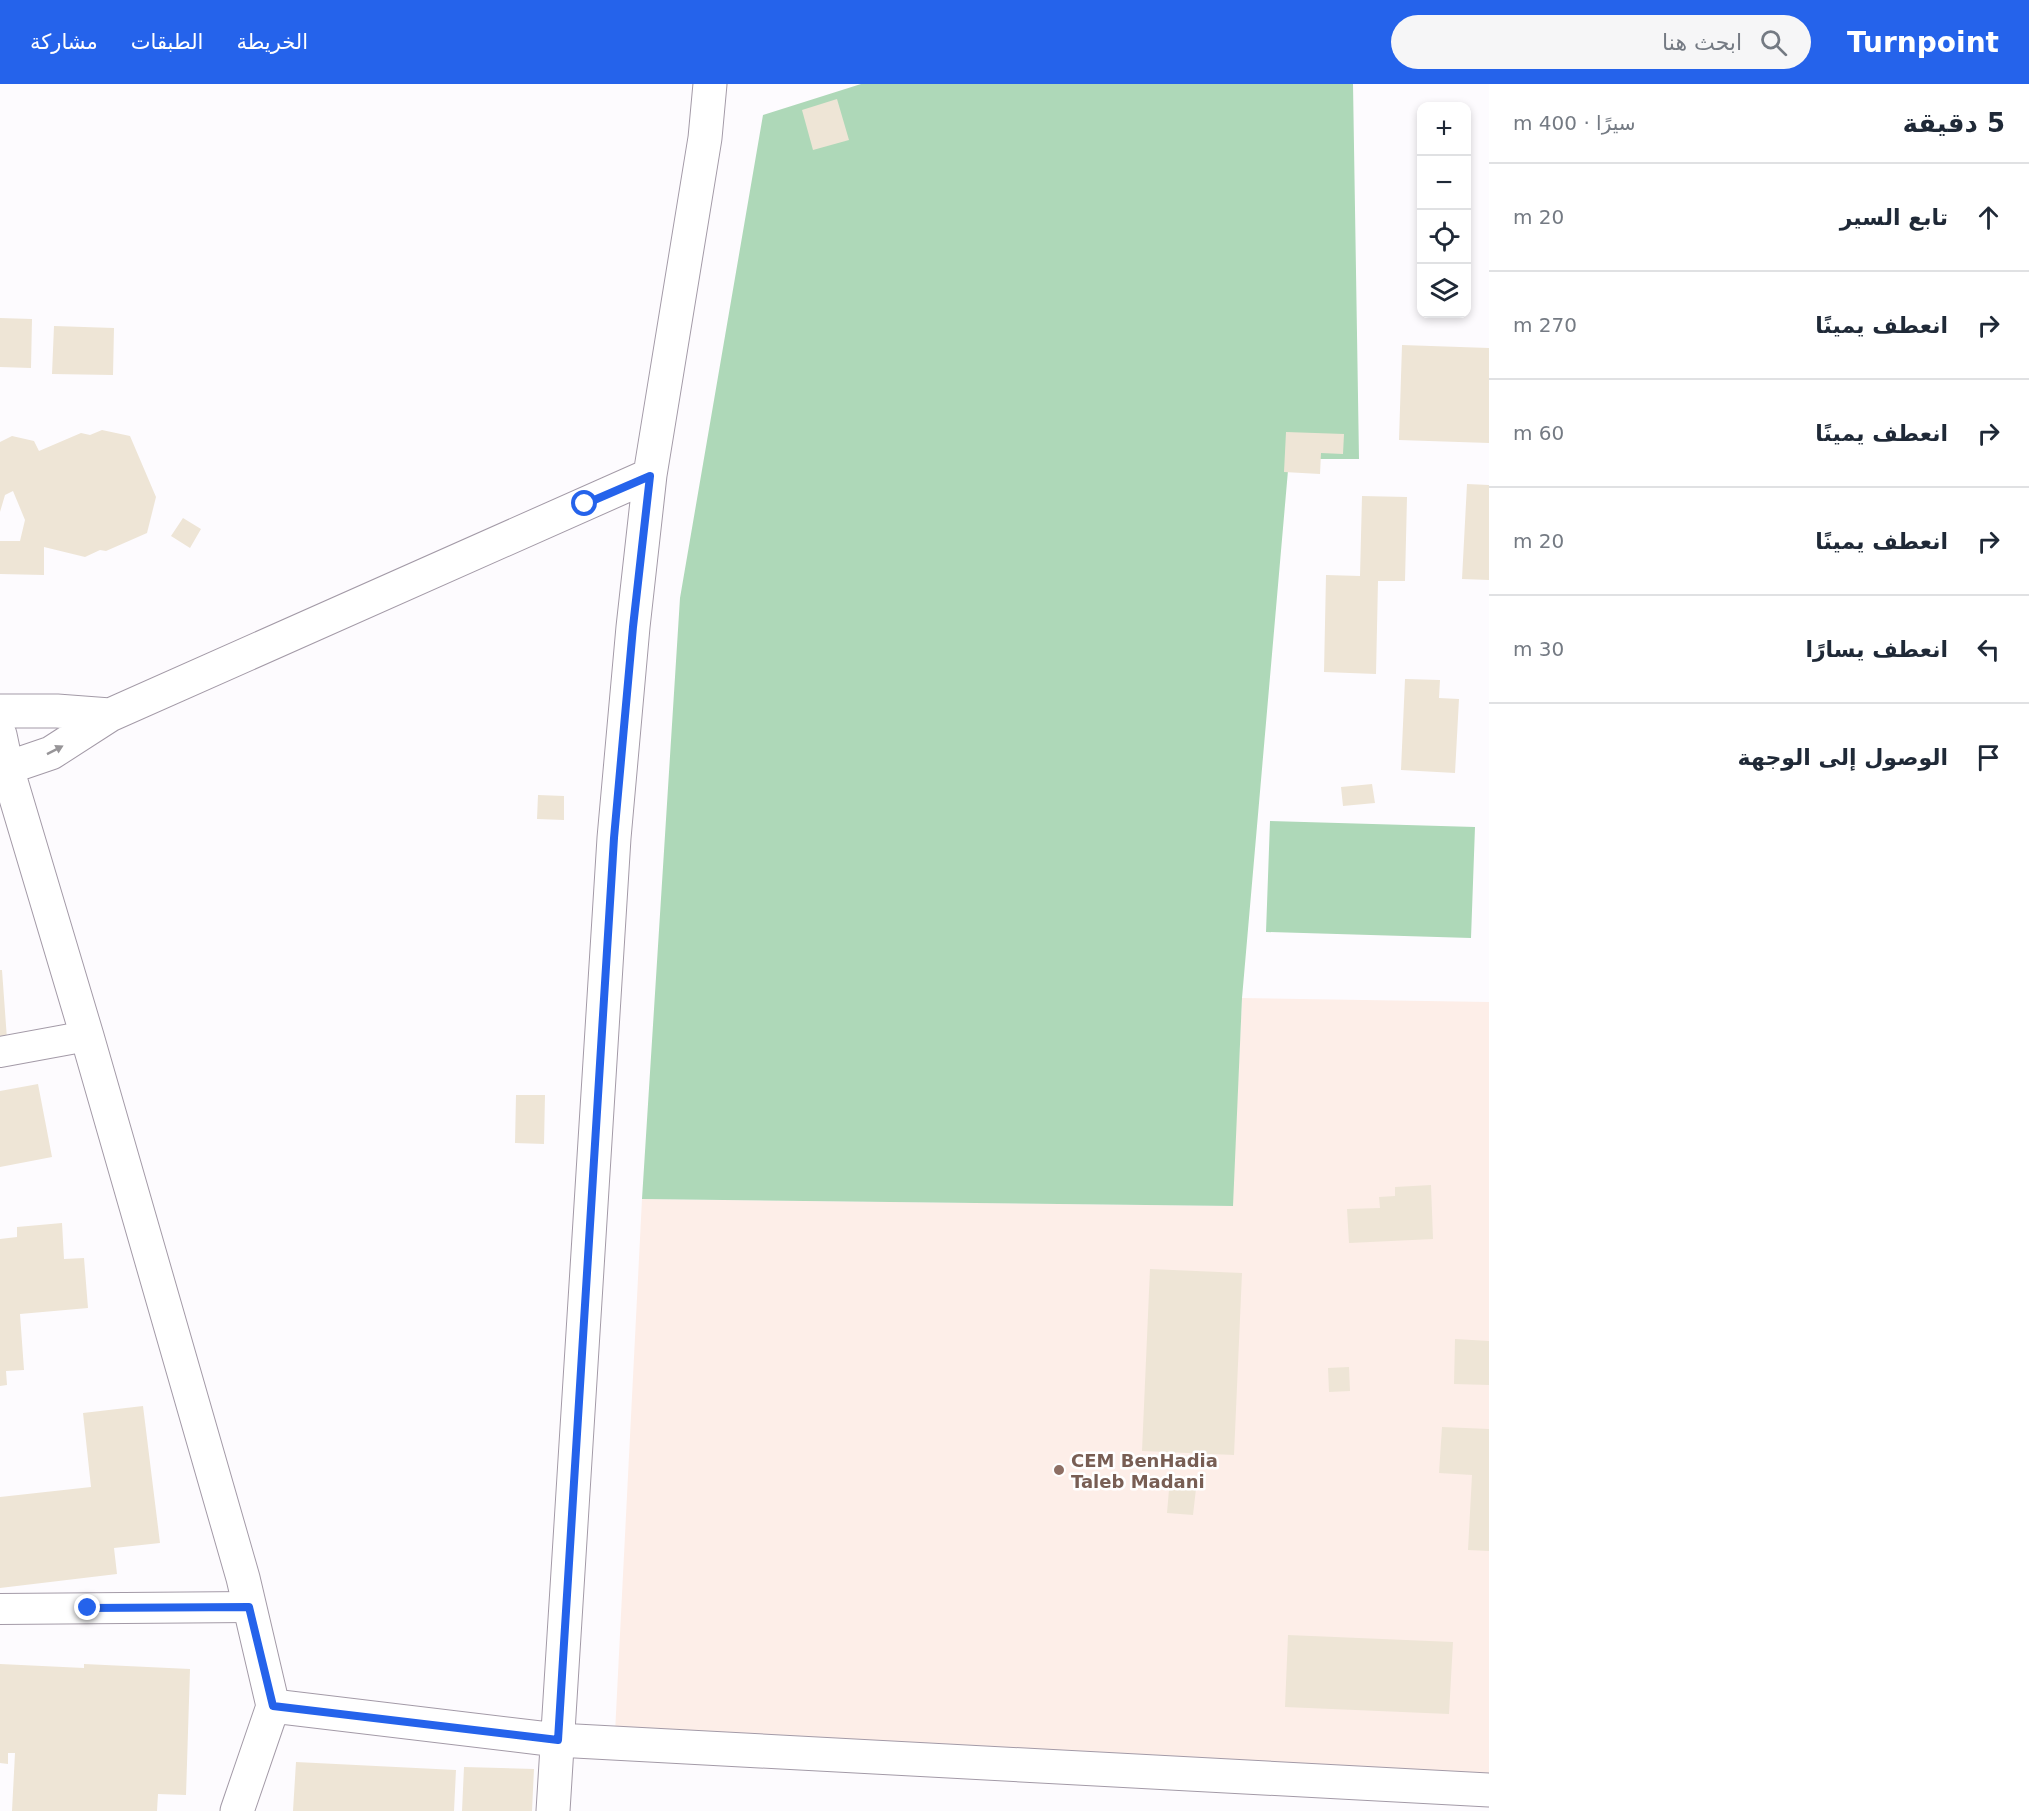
<!DOCTYPE html>
<html lang="ar">
<meta charset="utf-8">
<style>
:root{--surface:#fff;--page:#f6f6f7;--text:#1f2937;--muted:#747a83;--line:#e0e1e3;--accent:#2563eb}
body{margin:0;font-family:"DejaVu Sans","Noto Sans Arabic",sans-serif;background:var(--page);color:var(--text);direction:rtl}
.controls{position:absolute;right:18px;top:18px;display:grid;overflow:hidden;border-radius:12px;box-shadow:0 3px 9px #0003}
.controls button{width:54px;height:54px;display:grid;place-items:center;padding:0;border:0;border-bottom:2px solid var(--line);background:var(--surface);color:var(--text);font:30px sans-serif}
.stop{position:absolute;width:18px;height:18px;margin:-14px;border:4px solid #2563eb;border-radius:50%;background:#fff}
.stop.end{background:#2563eb;border-color:#fff;box-shadow:0 2px 6px #0008}
.list{margin:0;padding:0;list-style:none}
h2{display:flex;justify-content:space-between;align-items:center;height:78px;margin:0;padding:0 24px;font-size:26px}
h2 small{font-size:20px;font-weight:400;color:var(--muted)}
.list li{display:grid;grid-template-columns:39px 1fr auto;gap:18px;align-items:center;box-sizing:border-box;height:108px;padding:0 24px;border-top:2px solid var(--line)}
.list b{display:block;font-size:22px;white-space:nowrap}
.list em{font-size:20px;font-style:normal;color:var(--muted)}
.icon{flex:none;width:33px;height:33px;fill:none;stroke:currentColor;stroke-width:2;stroke-linecap:round;stroke-linejoin:round}
.map{position:relative;flex:none;width:1489px;height:1727px;overflow:hidden;direction:ltr}
header{display:flex;align-items:center;gap:36px;box-sizing:border-box;height:84px;padding:0 30px;background:var(--accent);color:#fff}
header strong{font-size:28px}
nav{display:flex;gap:33px;margin-inline-start:auto;font-size:21px}
.search{width:420px;height:54px;background:var(--page);display:flex;align-items:center;gap:15px;box-sizing:border-box;padding:0 21px;border-radius:33px;color:var(--muted);font-size:22px}
main{display:flex}
aside{flex:1;background:var(--surface)}
.map>svg:first-child{display:block}
.education{fill:#fdeee8}
.green{fill:#aed8b8}
.building{fill:#eee5d6}
.lines{fill:none;stroke-linecap:round;stroke-linejoin:round}
.minor-casing{stroke:#a39aa7;stroke-width:32}
.tertiary-casing{stroke:#a39aa7;stroke-width:35}
.minor{stroke:#fff;stroke-width:30}
.tertiary{stroke:#fff;stroke-width:33}
.oneway{fill:#979598}
.route{stroke:#2563eb;stroke-width:8}
.education-dot{fill:#8d6e63;stroke:#fff;stroke-width:2}
.labels{text-anchor:middle;dominant-baseline:central;stroke-width:5;stroke-linejoin:round;paint-order:stroke}
.education-label{font-size:18px;font-weight:bold;fill:#785e54;stroke:#fff;text-anchor:start}
</style>
<header>
<strong>Turnpoint</strong>
<div class="search"><svg class="icon" aria-label="search" viewBox="0 0 24 24"><circle cx="10" cy="10" r="6"/><path d="M15 15l6 6"/></svg>ابحث هنا</div>
<nav><a>الخريطة</a><a>الطبقات</a><a>مشاركة</a></nav>
</header>
<main>
<aside>
<h2>5 دقيقة<small>سيرًا · 400 m</small></h2>
<ul class="list">
<li><svg class="icon" aria-label="ahead" viewBox="0 0 24 24"><path d="M12 20V5M6 11l6-6 6 6"/></svg><div><b>تابع السير</b></div><em>20 m</em></li>
<li><svg class="icon" aria-label="right" viewBox="0 0 24 24"><path d="M7 20v-9h11M14 6l5 5-5 5"/></svg><div><b>انعطف يمينًا</b></div><em>270 m</em></li>
<li><svg class="icon" aria-label="right" viewBox="0 0 24 24"><path d="M7 20v-9h11M14 6l5 5-5 5"/></svg><div><b>انعطف يمينًا</b></div><em>60 m</em></li>
<li><svg class="icon" aria-label="right" viewBox="0 0 24 24"><path d="M7 20v-9h11M14 6l5 5-5 5"/></svg><div><b>انعطف يمينًا</b></div><em>20 m</em></li>
<li><svg class="icon" aria-label="left" viewBox="0 0 24 24"><path d="M17 20v-9H6M10 6l-5 5 5 5"/></svg><div><b>انعطف يسارًا</b></div><em>30 m</em></li>
<li><svg class="icon" aria-label="arrive" viewBox="0 0 24 24"><path d="M6 21V4h12l-3 4 3 4H6"/></svg><div><b>الوصول إلى الوجهة</b></div></li>
</ul>
</aside>
<div class="map">
<svg width="1489" height="1727" viewBox="0 0 1489 1727">
<rect width="100%" height="100%" fill="#fdfbfe"/>
<path class="education" d="M1242,914L1489,918V1692L615,1649L642,1115L1232,1122Z"/>
<path class="green" d="M861,0H1353L1359,375H1289L1242,914L1233,1122L642,1115L680,514L763,31Z
M1270,737L1475,743L1471,854L1266,848Z"/>
<path class="building" d="M837,15L849,56L813,66L802,26Z
M0,234L32,235L31,284L0,283Z
M54,242L114,244L113,291L52,290Z
M1402,261L1489,264V359L1399,356Z
M102,346L130,352L156,413L147,449L106,467L100,466L85,473L44,463V491L0,490V457H20L25,436L13,407L5,411L0,428V358L12,352L34,357L39,367L81,349L90,351Z
M1286,348L1344,350L1343,370L1321,369L1320,390L1284,388Z
M1467,400L1489,401V496L1462,495Z
M1362,412L1407,413L1405,497H1378L1376,590L1324,588L1326,491L1360,492Z
M183,434L201,445L190,464L171,452Z
M1405,595L1440,596L1439,614L1459,615L1455,689L1401,686Z
M1372,700L1375,719L1343,722L1341,703Z
M538,711L564,712V736L537,735Z
M0,886H2L8,969H0Z
M38,1000L52,1073L0,1083V1007Z
M516,1011H545L544,1060L515,1059Z
M1431,1101L1433,1155L1349,1159L1347,1125L1380,1124L1379,1113L1395,1112V1103Z
M62,1139L64,1175L84,1174L88,1224L20,1230L24,1286L6,1287L7,1301L0,1302V1155L17,1153V1143Z
M1150,1185L1242,1189L1234,1371L1142,1367Z
M1455,1255L1489,1257V1301L1454,1300Z
M1349,1283L1350,1307L1329,1308L1328,1284Z
M143,1322L160,1459L114,1464L117,1490L0,1504V1413L91,1403L83,1329Z
M1442,1343L1489,1345V1467L1468,1466L1472,1391L1439,1389Z
M1170,1394L1197,1396L1193,1431L1167,1429Z
M1288,1551L1453,1558L1449,1630L1285,1623Z
M0,1580L84,1584V1580L190,1585L186,1711L158,1710L157,1727H12L15,1669H8V1680L0,1679Z
M296,1678L456,1686L454,1727H293Z
M464,1683L534,1685L532,1727H462Z"/>
<g class="lines">
<g class="minor-casing">
<path id="minor" d="M0,968L87,952
M0,1525L249,1523"/>
</g>
<g class="tertiary-casing">
<path id="tertiary" d="M0,627H57L110,631
M0,651L7,684L87,952L243,1494L273,1622L557,1656L1489,1706
M0,684H7L51,669L110,631L650,391
M237,1727L273,1622
M553,1727L614,754L633,543L650,391L705,54L710,0"/>
</g>
<use href="#minor" class="minor"/>
<use href="#tertiary" class="tertiary"/>
</g>
<defs><path id="oneway-solid" d="M-6-.8H1V-3.2L6.5 0L1 3.2V.8H-6Z" transform="scale(1.5)"/></defs>
<use class="oneway" href="#oneway-solid" transform="translate(55 666) rotate(-27)"/>
<g class="lines">
<path class="route" d="M88,1524L249,1523L273,1622L558,1656L614,754L633,543L650,392L585,420"/>
</g>
<circle class="education-dot" cx="1059" cy="1386" r="6"/>
<g class="labels">
<g class="education-label">
<text x="1071" y="1376">CEM BenHadia<tspan x="1071" dy="21">Taleb Madani</tspan></text>
</g>
</g>
</svg>
<div class="controls">
<button>+</button>
<button>−</button>
<button><svg class="icon" aria-label="locate" viewBox="0 0 24 24"><circle cx="12" cy="12" r="6"/><path d="M12 2v4M12 18v4M2 12h4M18 12h4"/></svg></button>
<button><svg class="icon" aria-label="layers" viewBox="0 0 24 24"><path d="M12 4l9 5-9 5-9-5zM3 14l9 5 9-5"/></svg></button>
</div>
<div class="stop" style="left:585px;top:420px"></div>
<div class="stop end" style="left:88px;top:1524px"></div>
</div>
</main>
